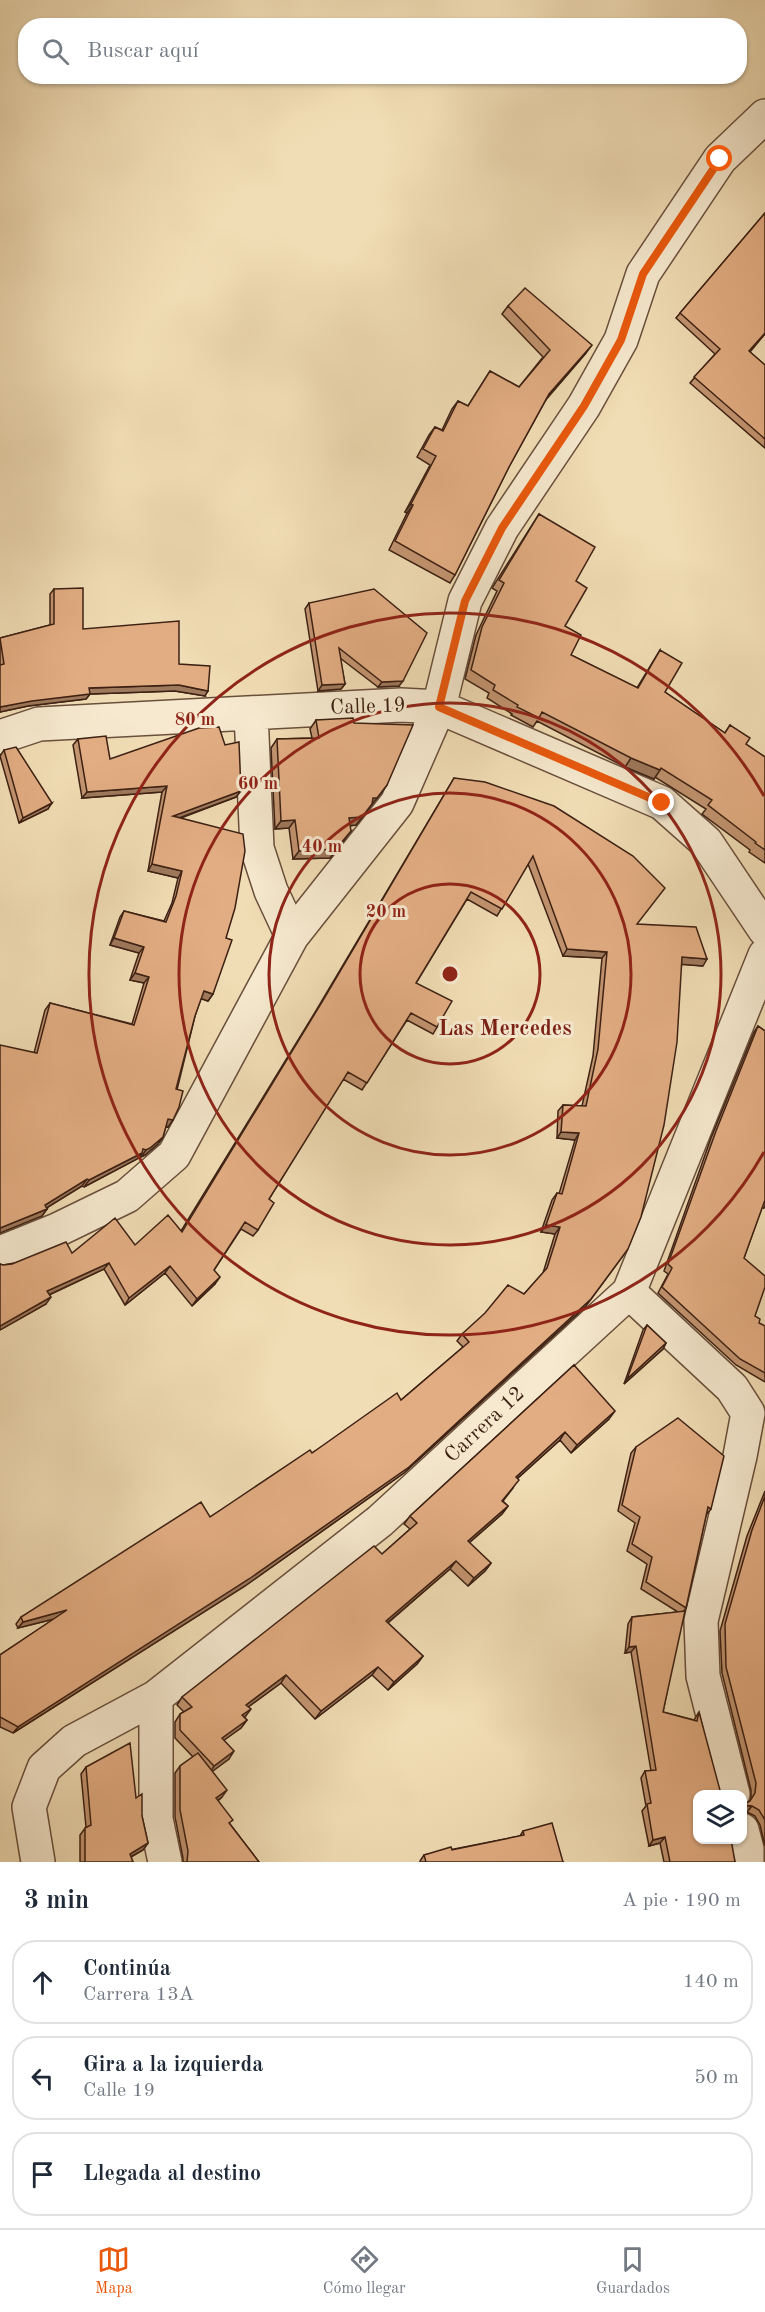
<!DOCTYPE html>
<html lang="es">
<meta charset="utf-8">
<style>
:root{--surface:#fff;--page:#f2f2f3;--text:#1f2937;--muted:#747a83;--line:#e0e1e3;--accent:#ea580c}
body{margin:0;font-family:"Old Standard TT",serif;background:var(--page);color:var(--text)}
.controls{position:absolute;right:18px;bottom:18px;display:grid;overflow:hidden;border-radius:12px;box-shadow:0 2px 4px #0004}
.controls button{width:54px;height:54px;display:grid;place-items:center;padding:0;border:0;border-bottom:2px solid var(--line);background:var(--surface);color:var(--text);font:30px sans-serif}
.stop{position:absolute;width:18px;height:18px;margin:-14px;border:4px solid #ea580c;border-radius:50%;background:#fff}
.stop.end{background:#ea580c;border-color:#fff;box-shadow:0 2px 6px #0008}
.list{margin:0;padding:0;list-style:none}
h2{display:flex;justify-content:space-between;align-items:center;height:78px;margin:0;padding:0 24px;font-size:26px}
h2 small{font-size:20px;font-weight:400;color:var(--muted)}
.list li{display:grid;grid-template-columns:39px 1fr auto;gap:18px;align-items:center;box-sizing:border-box;height:84px;margin:0 12px 12px;padding:0 12px;border:2px solid var(--line);border-radius:24px}
.list b{display:block;font-size:22px;white-space:nowrap}
.list p{margin:0;font-size:20px;white-space:nowrap;color:var(--muted)}
.list em{font-size:20px;font-style:normal;color:var(--muted)}
.icon{flex:none;width:33px;height:33px;fill:none;stroke:currentColor;stroke-width:2;stroke-linecap:round;stroke-linejoin:round}
.map{position:relative;flex:none;width:765px;height:1862px;overflow:hidden}
.search{position:absolute;background:var(--surface);box-shadow:0 2px 4px #0004;left:18px;right:18px;top:18px;height:66px;display:flex;align-items:center;gap:15px;box-sizing:border-box;padding:0 21px;border-radius:24px;color:var(--muted);font-size:22px}
.sheet{height:366px;background:var(--surface)}
nav{display:flex;justify-content:space-around;align-items:center;box-sizing:border-box;height:84px;border-top:2px solid var(--line);background:var(--surface);font-size:16px;color:var(--muted)}
nav a{display:grid;justify-items:center;gap:3px}
nav .on{color:var(--accent)}
.map>svg:first-child{display:block}
.lines{fill:none;stroke-linecap:round;stroke-linejoin:round}
.street-casing{stroke:#694f3c;stroke-width:36}
.street{stroke:#f6e9cf;stroke-width:33}
.wall{fill:#c39571;stroke:#3c2013;stroke-width:1.5}
.shaded-wall{fill:#9f795c;stroke:#3c2013;stroke-width:1.5}
.building{fill:#e3ad83;stroke:#3c2013;stroke-width:1.5}
.route{stroke:#ea580c;stroke-width:8}
.ring{fill:none;stroke:#8f2418;stroke-width:3}
.labels{text-anchor:middle;dominant-baseline:central;stroke-width:6;stroke-linejoin:round;paint-order:stroke}
.street-label{font-size:21px;fill:#3c2013;stroke:#f6e9cf}
.neighbourhood-label{font-size:22px;font-weight:bold;fill:#7a1f14;stroke:#f6e9cf}
.centre{fill:#8f2418;stroke:#f6e9cf;stroke-width:3}
.ring-label{font-size:18px;text-anchor:middle;font-weight:bold;fill:#8f2418;stroke:#f6e9cf;stroke-width:6;stroke-linejoin:round;paint-order:stroke}
</style>
<div class="map">
<svg width="765" height="1862" viewBox="0 0 765 1862">
<rect width="100%" height="100%" fill="#f1ddb5"/>
<filter id="stains"><feTurbulence type="fractalNoise" baseFrequency=".00333" numOctaves="4"/><feColorMatrix values="0 0 0 0 .2 0 0 0 0 .09 0 0 0 0 .02 0 0 0 .5 -.17"/></filter>
<radialGradient id="worn" r=".72"><stop offset=".6" stop-color="#630" stop-opacity="0"/><stop offset="1" stop-color="#630" stop-opacity=".3"/></radialGradient>
<g class="lines">
<g class="street-casing">
<path id="street" d="M251,713L257,848L271,891L292,936
M0,737L39,724L401,705L439,707L662,803L706,842L765,930
M0,1253L57,1230L127,1196L174,1155L292,936L397,803L439,707L465,601L502,528L584,406L621,340L643,274L720,159L765,116
M629,1292L732,1388L748,1413L740,1456L701,1621L703,1676L733,1794
M156,1697V1819L165,1862
M742,1830L747,1849V1862
M38,1862L29,1807L44,1768L74,1741L156,1697L380,1521L629,1292L765,955"/>
</g>
<use href="#street" class="street"/>
</g>
<path class="wall" d="M765,213V334L750,352L765,365V448L690,383L715,354L676,318Z
M508,306L586,353L547,398L509,467L455,575L450,583L389,550L407,513L405,512L430,465L417,457L429,435L435,427L442,430L452,409L458,401L468,406L490,371L519,387L543,357L502,314Z
M539,514L576,581L565,626L571,655L637,688L660,650L665,692L725,733L730,725L746,744L765,757V863L749,852L750,850L702,814L706,809L655,777L654,779L625,767L537,721L533,727L511,715L512,714L487,698L489,693L465,679L476,635L497,591L492,588Z
M54,589L83,629L179,664L205,696L175,691L90,694L86,699L28,706L0,712V638L50,625V594Z
M309,603L399,686L378,687L340,658L345,684L341,689L318,691L305,609Z
M316,720L354,723L387,785L356,825L350,826L345,839L330,858L293,859L289,828L275,829L271,748L277,739L312,738L310,729Z
M78,739L110,759L236,797L181,818L226,938L213,994L208,1001L201,998L195,1016L168,1127L166,1126L163,1137L158,1144L145,1155L141,1157L139,1156L137,1159L84,1187L82,1186L46,1208L47,1209L42,1216L34,1053L45,1010L50,1003L132,1024L144,983L130,980L139,953L110,945L120,917L124,911L164,921L172,903L178,878L148,871L162,792L82,798L73,745Z
M4,750L48,809L19,823L0,756Z
M454,778L637,924L703,966L682,964L586,1306L404,1473L245,1586L13,1733L0,1727V1655L54,1619L18,1628L16,1624L21,1617L210,1517L312,1453L401,1400L463,1347L457,1341L462,1334L524,1294L543,1273L555,1234L541,1232L552,1200L557,1193L559,1194L575,1140L557,1138L558,1111L563,1105L582,1106L593,1056L602,958L563,956L528,864L497,916L467,899L416,983L437,1027L433,1034L407,1020L362,1090L343,1079L269,1199L258,1230L253,1236L241,1229L214,1270L215,1284L192,1306L165,1273L125,1305L104,1269L49,1295L46,1304L0,1330V1264L3,1265L72,1253L135,1245L181,1231L317,1009Z
M758,1026L765,1031V1207L764,1208L762,1207L744,1258L755,1316L759,1323L765,1326V1382L736,1365L658,1293L668,1274L664,1271L711,1138L754,1032Z
M647,1325L666,1343L663,1349L624,1384L643,1330Z
M574,1365L609,1419L571,1453L560,1440L517,1479L513,1488L503,1501L508,1506L502,1514L469,1543L491,1563L485,1571L468,1586L450,1569L388,1623L423,1656L417,1664L388,1690L372,1675L315,1719L281,1683L248,1707L245,1718L247,1720L241,1728L224,1740L229,1759L212,1771L222,1797L218,1801L230,1824L259,1862H183V1858L175,1817V1773L180,1766L193,1757L175,1738V1722L180,1714L184,1712L177,1705L182,1697L382,1554L410,1529L404,1524L410,1516Z
M636,1447L711,1509L706,1515L686,1608L683,1612L663,1712L694,1720L699,1712L735,1862H664L660,1843L649,1846L642,1811L646,1806L641,1778L645,1771H651L631,1652L625,1653L628,1624L632,1617L678,1612L641,1589L647,1564L627,1551L635,1523L618,1511L631,1453Z
M765,1491V1846L760,1825L755,1816L747,1812L751,1800V1790L722,1673L720,1631L747,1536Z
M86,1767L136,1798L142,1816L148,1843L143,1850L131,1857L133,1862H80V1835L86,1827L81,1774Z
M523,1831L563,1862H420V1861L424,1855L520,1836Z"/>
<path class="shaded-wall" d="M592,345L586,353L544,402L549,394Z
M411,504L413,505L407,513L405,512Z
M403,681L399,686L378,687L382,682Z
M345,684L341,689L318,691L322,685Z
M179,685L208,691L205,696L175,691L90,694L86,699L28,706L0,712V707L89,688Z
M631,758L660,770L654,779L625,767Z
M387,785L356,825L343,826L349,818L373,798Z
M167,786L162,792L82,798L87,792Z
M241,791L236,797L168,822L173,816Z
M52,803L48,809L19,823L23,818Z
M295,820L289,828L275,829L281,821Z
M351,831L330,858L293,859L299,851Z
M152,864L182,871L178,878L148,871Z
M114,938L144,947L139,953L110,945Z
M567,949L607,952L602,958L563,956Z
M682,957L707,959L703,966L677,964Z
M135,973L149,977L144,983L130,980Z
M204,991L213,994L208,1001L199,998Z
M168,1119L173,1120L168,1127L164,1125Z
M561,1132L579,1133L575,1140L557,1138Z
M163,1137L158,1144L145,1155L141,1157L146,1150Z
M142,1153L137,1159L84,1187L89,1180Z
M87,1179L82,1186L40,1212L45,1205Z
M47,1209L42,1216L0,1233V1228Z
M546,1225L560,1227L555,1234L541,1232Z
M628,1249L586,1306L404,1473L245,1586L13,1733L18,1727Z
M109,1263L104,1269L42,1298L47,1291Z
M170,1266L165,1273L125,1305L129,1298Z
M220,1277L215,1284L192,1306L197,1299Z
M51,1297L46,1304L0,1330V1326Z
M666,1343L663,1349L624,1384L627,1379Z
M615,1411L609,1419L571,1453L577,1445Z
M565,1432L560,1440L510,1485L516,1477Z
M508,1506L502,1514L462,1549L468,1541Z
M456,1561L450,1569L380,1629L386,1621Z
M491,1563L485,1571L468,1586L474,1578Z
M67,1610L62,1617L18,1628L23,1622Z
M636,1646L631,1652L625,1653L629,1647Z
M423,1656L417,1664L388,1690L394,1682Z
M378,1667L372,1675L315,1719L321,1711Z
M286,1675L281,1683L240,1713L246,1705Z
M251,1709L245,1717L242,1715Z
M247,1720L241,1728L216,1746L222,1738Z
M234,1751L229,1759L209,1774L214,1766Z
M227,1790L222,1797L211,1805L216,1798Z
M743,1805L752,1806L747,1812H742Z
M665,1837L660,1843L649,1846L653,1840Z
M148,1843L143,1850L125,1860L130,1854Z"/>
<path class="building" d="M765,213V333L749,351L765,365V439L694,377L720,349L680,313Z
M525,288L592,345L549,394L509,467L455,575L395,541L413,505L411,504L436,456L423,449L435,427L443,431L458,401L468,406L490,371L519,387L550,350L508,306Z
M539,514L595,547L576,581L587,588L565,626L581,635L571,655L638,688L660,650L682,663L665,692L725,733L730,725L750,738L746,744L765,757V850L755,843L756,842L708,805L712,800L661,768L660,770L631,758L542,712L539,718L517,707L518,705L493,690L495,685L471,670L482,627L504,583L499,580Z
M83,588V629L179,621V664L210,666L208,691L179,685L89,688L90,694L32,701L0,707V665L4,664L0,638L54,624V589Z
M374,589L427,633L403,681L382,682L339,648L345,684L322,685L309,603Z
M353,718L354,723L413,725L387,785L377,798H373L372,804L362,817L349,818L351,831L336,849L299,851L295,820L281,821L277,739L319,738L316,720Z
M219,727L225,745L239,742L241,791L173,816L243,834L245,851L235,908L226,938L232,940L213,994L204,991L195,1016L176,1089L183,1091L179,1107L173,1120L168,1119L163,1137L150,1148L146,1150L143,1149L142,1153L89,1180L87,1179L45,1205L47,1209L0,1228V1045L37,1053L50,1003L134,1025L149,977L135,973L144,947L114,938L124,911L166,922L176,896L182,871L152,864L167,786L87,792L78,739L106,736L110,759L199,728Z
M16,747L52,803L23,818L4,750Z
M454,778L485,782L554,806L633,856L665,888L637,924L696,927L707,959L682,957L677,1042L664,1125L641,1217L628,1249L591,1299L409,1467L249,1579L18,1727L0,1717V1655L67,1610L23,1622L21,1617L201,1502L210,1517L310,1450L312,1453L397,1393L401,1400L469,1342L462,1334L485,1313L508,1285L524,1294L547,1268L560,1227L546,1225L557,1193L562,1194L579,1133L561,1132L563,1105L586,1106L598,1049L607,952L567,949L533,856L502,909L471,892L416,983L452,1001L437,1027L411,1013L367,1083L348,1072L269,1199L274,1203L258,1230L245,1222L214,1270L220,1277L197,1299L170,1266L129,1298L109,1263L47,1291L51,1297L0,1326V1264L3,1265L12,1264L66,1242L72,1253L115,1218L135,1245L168,1215L182,1232L322,1002Z
M758,1026L765,1031V1200L744,1258L765,1276V1287L755,1316L760,1319L759,1323L765,1326V1373L740,1359L662,1287L672,1268L668,1264L716,1131Z
M647,1325L666,1343L627,1379Z
M574,1365L615,1411L577,1445L565,1432L516,1477L519,1480L502,1501L508,1506L468,1541L491,1563L474,1578L456,1561L386,1621L423,1656L394,1682L378,1667L321,1711L286,1675L246,1705L251,1709L242,1715L247,1720L222,1738L234,1751L214,1766L180,1730V1714L192,1707L182,1697L374,1546L382,1554L417,1523L410,1516Z
M678,1418L724,1456L711,1509L708,1507L686,1608L646,1582L652,1557L632,1544L640,1517L622,1505L636,1447Z
M765,1496V1820L759,1810L752,1806L743,1805L750,1801L755,1793L756,1783L726,1667L725,1624L752,1530Z
M685,1611L663,1712L697,1721L699,1712L721,1794H698V1839H731L735,1862H670L665,1837L653,1840L647,1804L651,1803L645,1771L656,1770L636,1646L629,1647L632,1617Z
M130,1743L136,1798L142,1794V1816L148,1843L130,1854L133,1862H85V1828L91,1825L86,1767Z
M198,1753L227,1790L216,1798L233,1820L229,1823L259,1862H187L188,1851L180,1810V1766Z
M552,1823L563,1862H426L424,1855L451,1847L452,1850L524,1835L523,1831Z"/>
<g class="lines">
<path class="route" d="M662,803L439,707L465,601L502,528L584,406L621,340L643,274L720,159"/>
</g>
<g class="ring">
<circle cx="450" cy="974" r="90"/>
<circle cx="450" cy="974" r="181"/>
<circle cx="450" cy="974" r="271"/>
<path d="M764 1152A361 361 0 1 1 764 796"/>
</g>
<g class="labels">
<g class="street-label">
<text transform="translate(368 707) rotate(-2)">Calle 19</text>
<text transform="translate(485 1425) rotate(-43)">Carrera 12</text>
</g>
<g class="neighbourhood-label">
<text x="505" y="1029">Las Mercedes</text>
</g>
</g>
<circle cx="450" cy="974" r="9" class="centre"/>
<g class="ring-label">
<text x="195" y="725">80 m</text>
<text x="258" y="789">60 m</text>
<text x="322" y="852">40 m</text>
<text x="386" y="917">20 m</text>
</g>
<rect width="100%" height="100%" filter="url(#stains)"/>
<rect width="100%" height="100%" fill="url(#worn)"/>
</svg>
<div class="controls">
<button><svg class="icon" aria-label="layers" viewBox="0 0 24 24"><path d="M12 4l9 5-9 5-9-5zM3 14l9 5 9-5"/></svg></button>
</div>
<div class="stop" style="left:720px;top:159px"></div>
<div class="stop end" style="left:662px;top:803px"></div>
<div class="search"><svg class="icon" aria-label="search" viewBox="0 0 24 24"><circle cx="10" cy="10" r="6"/><path d="M15 15l6 6"/></svg>Buscar aquí</div>
</div>
<section class="sheet">
<h2>3 min<small>A pie · 190 m</small></h2>
<ul class="list">
<li><svg class="icon" aria-label="ahead" viewBox="0 0 24 24"><path d="M12 20V5M6 11l6-6 6 6"/></svg><div><b>Continúa</b><p>Carrera 13A</p></div><em>140 m</em></li>
<li><svg class="icon" aria-label="left" viewBox="0 0 24 24"><path d="M17 20v-9H6M10 6l-5 5 5 5"/></svg><div><b>Gira a la izquierda</b><p>Calle 19</p></div><em>50 m</em></li>
<li><svg class="icon" aria-label="arrive" viewBox="0 0 24 24"><path d="M6 21V4h12l-3 4 3 4H6"/></svg><div><b>Llegada al destino</b></div></li>
</ul>
</section>
<nav>
<a class="on"><svg class="icon" aria-label="map" viewBox="0 0 24 24"><path d="M3 6l6-2 6 2 6-2v14l-6 2-6-2-6 2zM9 4v14M15 6v14"/></svg>Mapa</a>
<a><svg class="icon" aria-label="directions" viewBox="0 0 24 24"><path d="M12 3l9 9-9 9-9-9zM9 14v-3h6M13 9l2 2-2 2"/></svg>Cómo llegar</a>
<a><svg class="icon" aria-label="saved" viewBox="0 0 24 24"><path d="M7 4h10v16l-5-4-5 4z"/></svg>Guardados</a>
</nav>
